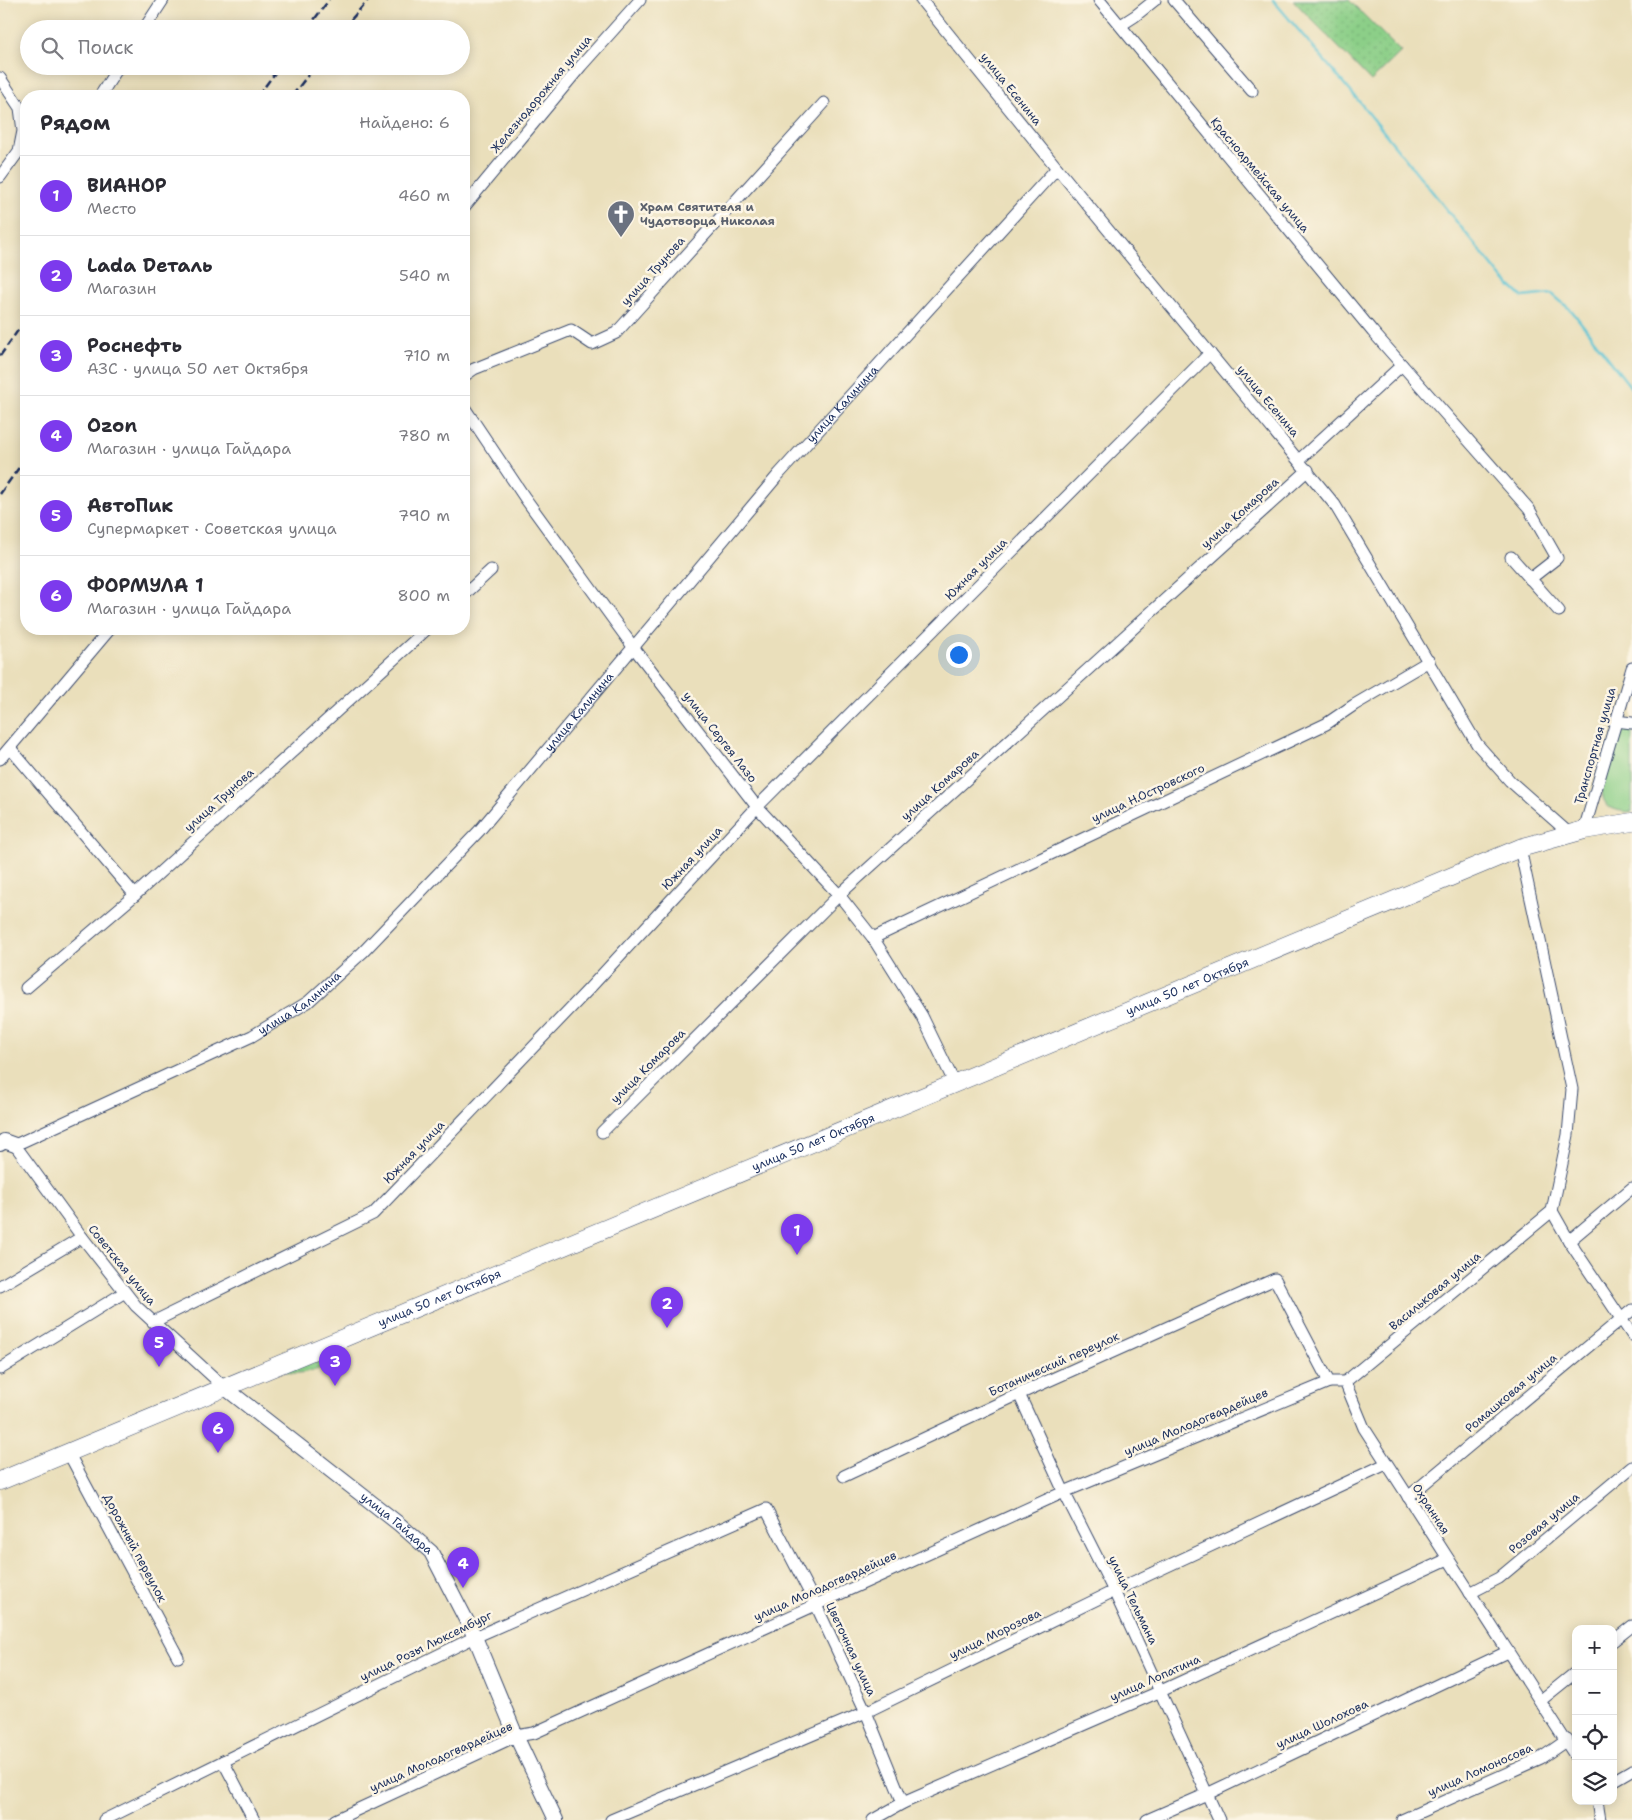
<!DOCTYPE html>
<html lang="ru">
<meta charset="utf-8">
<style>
:root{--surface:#fff;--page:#f7f7f7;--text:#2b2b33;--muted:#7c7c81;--line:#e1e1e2;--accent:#7c3aed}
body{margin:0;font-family:"Shantell Sans",sans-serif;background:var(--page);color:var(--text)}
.controls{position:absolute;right:15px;bottom:15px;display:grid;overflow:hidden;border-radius:10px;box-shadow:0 2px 12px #0003}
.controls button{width:45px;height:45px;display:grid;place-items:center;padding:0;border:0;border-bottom:1px solid var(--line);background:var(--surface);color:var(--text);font:25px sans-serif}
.you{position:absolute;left:958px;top:654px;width:18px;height:18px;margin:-12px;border:4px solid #fff;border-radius:50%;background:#1a73e8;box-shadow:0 0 0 8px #1a73e833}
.badge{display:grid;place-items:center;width:32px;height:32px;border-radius:50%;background:var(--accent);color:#fff;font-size:16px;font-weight:700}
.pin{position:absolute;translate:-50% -41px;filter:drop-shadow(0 1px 2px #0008)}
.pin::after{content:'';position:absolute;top:26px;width:18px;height:15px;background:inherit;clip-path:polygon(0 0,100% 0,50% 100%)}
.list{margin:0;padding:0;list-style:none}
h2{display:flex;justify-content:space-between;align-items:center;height:65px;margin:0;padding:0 20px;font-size:21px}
h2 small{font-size:16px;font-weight:400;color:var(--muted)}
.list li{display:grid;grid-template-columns:32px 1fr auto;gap:15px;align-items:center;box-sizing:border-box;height:80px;padding:0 20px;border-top:1px solid var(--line)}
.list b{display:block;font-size:19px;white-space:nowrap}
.list p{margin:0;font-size:16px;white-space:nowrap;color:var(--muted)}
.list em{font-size:16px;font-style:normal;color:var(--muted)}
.icon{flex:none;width:28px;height:28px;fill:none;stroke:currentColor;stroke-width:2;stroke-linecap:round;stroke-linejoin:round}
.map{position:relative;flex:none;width:1632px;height:1820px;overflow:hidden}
.search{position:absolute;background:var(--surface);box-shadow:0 2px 12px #0003;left:20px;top:20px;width:450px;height:55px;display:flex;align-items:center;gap:12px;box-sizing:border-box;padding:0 18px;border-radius:28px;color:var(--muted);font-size:19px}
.panel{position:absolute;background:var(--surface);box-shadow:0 2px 12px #0003;left:20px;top:90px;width:450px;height:545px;border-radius:20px}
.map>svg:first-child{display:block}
.grass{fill:#8ccf88;stroke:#547f73}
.garden{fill:url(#garden-dots);stroke:#547f73}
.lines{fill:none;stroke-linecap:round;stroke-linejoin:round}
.stream{stroke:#59c3d4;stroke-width:2.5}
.minor-casing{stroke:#3a496c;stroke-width:13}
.tertiary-casing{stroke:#3a496c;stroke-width:16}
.primary-casing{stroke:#3a496c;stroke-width:19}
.minor{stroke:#fff;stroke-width:11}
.tertiary{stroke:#fff;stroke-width:14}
.primary{stroke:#fff;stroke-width:18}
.rail{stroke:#1b2f5e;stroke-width:2.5;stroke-dasharray:8 4;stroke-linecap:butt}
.labels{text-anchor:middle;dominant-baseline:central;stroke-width:5;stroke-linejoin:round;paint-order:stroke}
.street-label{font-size:12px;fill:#1b2f5e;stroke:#fcf5e5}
.worship-label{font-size:12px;font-weight:bold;fill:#5b616d;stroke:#fcf5e5;text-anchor:start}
</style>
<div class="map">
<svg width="1632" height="1820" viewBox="0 0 1632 1820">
<defs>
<pattern id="garden-dots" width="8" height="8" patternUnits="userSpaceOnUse" patternTransform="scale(1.25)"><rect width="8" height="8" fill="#8ccf88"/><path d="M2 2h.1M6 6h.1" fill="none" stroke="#78b278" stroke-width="1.8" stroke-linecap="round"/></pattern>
</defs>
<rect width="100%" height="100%" fill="#fcf5e5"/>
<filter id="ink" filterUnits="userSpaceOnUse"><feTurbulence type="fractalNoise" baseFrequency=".02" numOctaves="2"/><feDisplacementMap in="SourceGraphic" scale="10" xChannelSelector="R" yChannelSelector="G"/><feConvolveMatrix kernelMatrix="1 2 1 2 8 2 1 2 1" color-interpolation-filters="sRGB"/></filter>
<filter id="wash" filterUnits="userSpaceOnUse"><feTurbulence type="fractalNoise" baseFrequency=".0096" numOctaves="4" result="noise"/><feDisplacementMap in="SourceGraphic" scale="20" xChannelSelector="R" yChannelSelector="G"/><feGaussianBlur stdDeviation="1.12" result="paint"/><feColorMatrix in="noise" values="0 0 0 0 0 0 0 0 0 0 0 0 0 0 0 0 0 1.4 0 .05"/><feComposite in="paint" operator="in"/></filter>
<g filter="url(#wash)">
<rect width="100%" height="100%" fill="#eadfbb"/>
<path class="grass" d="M1632,726V812C1591,811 1602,786 1610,759C1613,750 1614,737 1621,730C1624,727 1628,727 1632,726Z
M336,1349L338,1358C328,1368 300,1376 287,1372L286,1370Z"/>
<path class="garden" d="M1293,0H1349L1401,52L1371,81Z"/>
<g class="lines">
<path class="stream" d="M1273,0L1362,105L1503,279L1522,297L1552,294L1572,311L1632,389"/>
</g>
</g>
<g filter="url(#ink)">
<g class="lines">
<g class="minor-casing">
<g id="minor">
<path d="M921,0L1057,168L1335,505L1477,744L1510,781L1570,834"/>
<path d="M1099,0L1373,332L1529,509L1557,558L1530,579"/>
<path d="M1174,0L1252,91"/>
<path d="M1121,25L1135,16L1155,0"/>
<path d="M144,29L163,0"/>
<path d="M0,78L20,108L23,131L19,151L0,177"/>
<path d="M100,96L119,66"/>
<path d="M464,207L581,66L640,0"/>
<path d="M464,376L474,369L571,330L592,344L616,333L824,103"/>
<path d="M464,407L525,498L634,648L757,807L839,895L873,938L922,1016L954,1082"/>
<path d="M1299,460L1402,365"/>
<path d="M1511,557L1559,611"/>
<path d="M464,595L491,570"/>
<path d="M1616,721L1632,723"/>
<path d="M10,748L135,895"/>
<path d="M0,759L110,629"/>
<path d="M1584,830L1632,668"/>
<path d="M873,938L1326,724L1354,705L1429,661"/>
<path d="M26,988L135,895L427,629"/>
<path d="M602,1132L839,895L1308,470"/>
<path d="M1552,1211L1569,1241L1632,1335"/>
<path d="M1569,1241L1632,1188"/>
<path d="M0,1286L82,1237"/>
<path d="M153,1322L373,1214L587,991L757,807L1210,353"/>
<path d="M0,1369L125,1292"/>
<path d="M1345,1382L1552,1211L1568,1135L1572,1089L1520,848"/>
<path id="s1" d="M224,1387L136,1306L82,1237L15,1145L252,1036L308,1002L363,952L479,831L779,474L1057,168"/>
<path d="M1019,1394L1064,1492L1114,1591L1219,1820"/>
<path d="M68,1452L178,1657"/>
<path d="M844,1476L1019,1394L1275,1279L1329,1382H1345L1364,1428L1576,1757"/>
<path d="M1408,1497L1632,1310"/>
<path d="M1470,1593L1499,1578L1632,1467"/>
<path d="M1613,1641L1632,1626"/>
<path d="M1540,1701L1576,1672"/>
<path d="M223,1761L254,1820"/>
<path d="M1613,1781L1632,1770"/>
<path d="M1597,1801L1600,1820"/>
<path d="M104,1820L475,1637L766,1509L816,1605L866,1712L903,1803"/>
<path d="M335,1820L516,1736L534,1733L1064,1492L1329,1382"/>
<path d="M611,1820L866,1712L1114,1591L1386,1464"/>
<path d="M873,1820L903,1803L1161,1691L1448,1559"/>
<path d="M1147,1820L1207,1794L1507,1652"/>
<path d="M1402,1820L1541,1758L1567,1740"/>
</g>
</g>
<g class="tertiary-casing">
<g id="tertiary">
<path d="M0,1144L4,1141L15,1145"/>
<path id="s2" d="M224,1387L399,1524L431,1552L475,1637L516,1736L556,1820"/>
</g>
</g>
<g class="primary-casing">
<g id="primary">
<path id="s3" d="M0,1481L1520,848L1584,830L1632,822"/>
</g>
</g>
<use href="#minor" class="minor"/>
<use href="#tertiary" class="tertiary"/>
<use href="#primary" class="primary"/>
<path class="rail" d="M307,29L329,0
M343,29L368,0
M258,96L280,66
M292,96L315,66
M0,356L26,319
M0,494L26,458"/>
</g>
</g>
<defs>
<g id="church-pin" transform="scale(1.4375)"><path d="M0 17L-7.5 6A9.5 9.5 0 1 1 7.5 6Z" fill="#6b7280" stroke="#fcf5e5"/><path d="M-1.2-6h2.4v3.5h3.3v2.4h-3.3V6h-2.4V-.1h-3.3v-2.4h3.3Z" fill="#fff"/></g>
</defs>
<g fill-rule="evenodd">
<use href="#church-pin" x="621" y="214"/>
</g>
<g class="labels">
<g class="street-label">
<text transform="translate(1011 89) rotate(51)">улица Есенина</text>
<text transform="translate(541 94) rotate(-50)">Железнодорожная улица</text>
<text transform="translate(1260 175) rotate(50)">Красноармейская улица</text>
<text transform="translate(653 271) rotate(-48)">улица Трунова</text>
<text transform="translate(1268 401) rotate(50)">улица Есенина</text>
<text stroke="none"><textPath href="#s1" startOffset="1450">улица Калинина</textPath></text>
<text transform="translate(1240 513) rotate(-42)">улица Комарова</text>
<text transform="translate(976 569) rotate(-45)">Южная улица</text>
<text stroke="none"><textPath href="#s1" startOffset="1045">улица Калинина</textPath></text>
<text transform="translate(720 737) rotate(52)">улица Сергея Лазо</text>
<text transform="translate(1595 746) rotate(-74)">Транспортная улица</text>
<text transform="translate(940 785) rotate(-42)">улица Комарова</text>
<text transform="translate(1148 793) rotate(-25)">улица Н.Островского</text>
<text transform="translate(219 800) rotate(-42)">улица Трунова</text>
<text transform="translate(692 858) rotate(-47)">Южная улица</text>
<text stroke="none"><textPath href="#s3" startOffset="1286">улица 50 лет Октября</textPath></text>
<text stroke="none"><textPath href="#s1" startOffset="640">улица Калинина</textPath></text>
<text transform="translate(648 1066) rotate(-45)">улица Комарова</text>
<text stroke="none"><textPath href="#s3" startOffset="881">улица 50 лет Октября</textPath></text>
<text transform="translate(414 1152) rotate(-46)">Южная улица</text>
<text transform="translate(122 1265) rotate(51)">Советская улица</text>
<text transform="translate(1435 1291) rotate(-40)">Васильковая улица</text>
<text stroke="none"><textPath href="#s3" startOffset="476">улица 50 лет Октября</textPath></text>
<text transform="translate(1054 1364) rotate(-24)">Ботанический переулок</text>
<text transform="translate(1511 1393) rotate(-40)">Ромашковая улица</text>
<text transform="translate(1196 1422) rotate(-23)">улица Молодогвардейцев</text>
<text transform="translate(1431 1509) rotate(57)">Охранная</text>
<text transform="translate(1544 1523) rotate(-40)">Розовая улица</text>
<text stroke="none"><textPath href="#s2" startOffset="220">улица Гайдара</textPath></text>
<text transform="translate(135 1548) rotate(62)">Дорожный переулок</text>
<text transform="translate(825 1586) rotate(-24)">улица Молодогвардейцев</text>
<text transform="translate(1133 1600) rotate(64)">улица Тельмана</text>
<text transform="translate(995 1634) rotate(-26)">улица Морозова</text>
<text transform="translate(426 1646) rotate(-26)">улица Розы Люксембург</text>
<text transform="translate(851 1649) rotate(65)">Цветочная улица</text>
<text transform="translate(1155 1678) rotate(-24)">улица Лопатина</text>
<text transform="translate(1322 1724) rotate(-25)">улица Шолохова</text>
<text transform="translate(441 1757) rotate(-24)">улица Молодогвардейцев</text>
<text transform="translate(1480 1770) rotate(-24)">улица Ломоносова</text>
</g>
<g class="worship-label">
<text x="640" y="207">Храм Святителя и<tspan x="640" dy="14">Чудотворца Николая</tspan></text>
</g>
</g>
</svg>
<div class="controls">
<button>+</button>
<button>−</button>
<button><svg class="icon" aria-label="locate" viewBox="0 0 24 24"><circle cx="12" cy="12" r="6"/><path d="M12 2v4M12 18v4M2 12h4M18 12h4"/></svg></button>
<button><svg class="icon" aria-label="layers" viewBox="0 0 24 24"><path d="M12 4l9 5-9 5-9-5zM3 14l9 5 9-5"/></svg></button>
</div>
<div class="you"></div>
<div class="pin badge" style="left:797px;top:1255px">1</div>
<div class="pin badge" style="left:667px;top:1328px">2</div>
<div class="pin badge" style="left:335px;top:1386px">3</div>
<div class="pin badge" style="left:463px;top:1588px">4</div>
<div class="pin badge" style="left:159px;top:1367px">5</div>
<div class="pin badge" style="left:218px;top:1453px">6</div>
<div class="search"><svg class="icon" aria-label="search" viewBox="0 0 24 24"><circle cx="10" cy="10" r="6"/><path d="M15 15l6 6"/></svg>Поиск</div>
<section class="panel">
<h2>Рядом<small>Найдено: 6</small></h2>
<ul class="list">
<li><span class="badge">1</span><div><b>ВИАНОР</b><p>Место</p></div><em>460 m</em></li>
<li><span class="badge">2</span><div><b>Lada Dеталь</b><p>Магазин</p></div><em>540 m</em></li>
<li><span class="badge">3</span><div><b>Роснефть</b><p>АЗС · улица 50 лет Октября</p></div><em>710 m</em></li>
<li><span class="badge">4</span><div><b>Ozon</b><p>Магазин · улица Гайдара</p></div><em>780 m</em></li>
<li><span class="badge">5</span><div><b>АвтоПик</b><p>Супермаркет · Советская улица</p></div><em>790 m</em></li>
<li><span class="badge">6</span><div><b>ФОРМУЛА 1</b><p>Магазин · улица Гайдара</p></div><em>800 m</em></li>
</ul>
</section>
</div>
